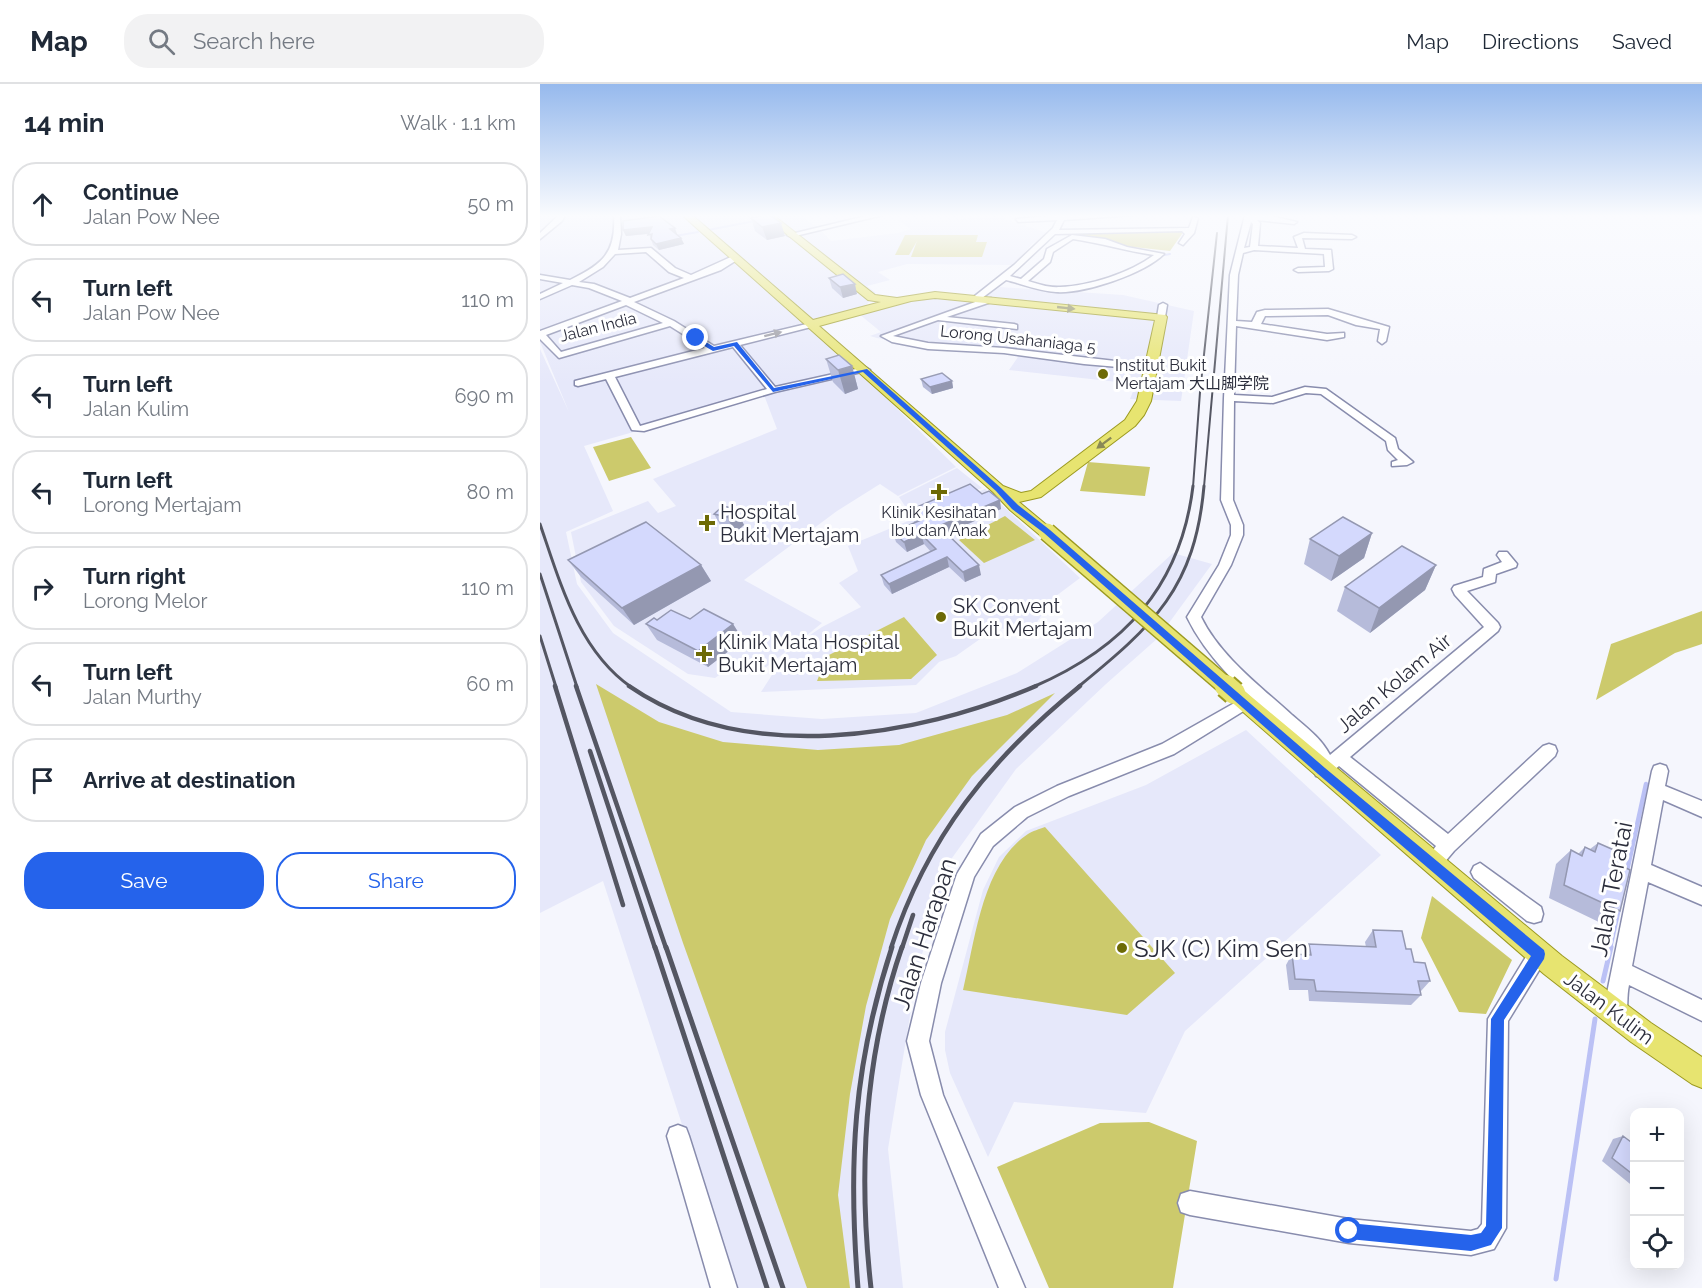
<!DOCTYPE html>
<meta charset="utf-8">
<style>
:root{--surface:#fff;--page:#f2f2f3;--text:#1f2937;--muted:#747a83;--line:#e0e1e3;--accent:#2563eb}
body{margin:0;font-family:Raleway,"Noto Sans SC",sans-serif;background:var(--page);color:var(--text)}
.controls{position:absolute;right:18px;bottom:18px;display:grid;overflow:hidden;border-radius:12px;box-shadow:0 6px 24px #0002}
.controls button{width:54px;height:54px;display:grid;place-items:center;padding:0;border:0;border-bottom:2px solid var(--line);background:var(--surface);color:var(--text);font:30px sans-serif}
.stop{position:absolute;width:18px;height:18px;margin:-14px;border:4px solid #2563eb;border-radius:50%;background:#fff}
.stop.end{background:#2563eb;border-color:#fff;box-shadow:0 2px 6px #0008}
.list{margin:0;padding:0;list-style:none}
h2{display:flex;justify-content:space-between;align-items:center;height:78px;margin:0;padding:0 24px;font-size:26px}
h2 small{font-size:20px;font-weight:400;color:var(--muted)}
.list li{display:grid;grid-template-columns:39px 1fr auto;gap:18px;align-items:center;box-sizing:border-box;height:84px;margin:0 12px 12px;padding:0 12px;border:2px solid var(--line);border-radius:24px}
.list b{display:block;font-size:22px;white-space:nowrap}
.list p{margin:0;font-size:20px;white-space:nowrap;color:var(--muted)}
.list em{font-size:20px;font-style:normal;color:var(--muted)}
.actions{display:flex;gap:12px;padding:18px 24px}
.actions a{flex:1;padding:14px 0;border:2px solid var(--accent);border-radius:24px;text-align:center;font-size:21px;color:var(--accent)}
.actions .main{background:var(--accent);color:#fff}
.icon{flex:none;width:33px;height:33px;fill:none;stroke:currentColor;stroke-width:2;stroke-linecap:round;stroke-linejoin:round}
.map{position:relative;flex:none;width:1162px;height:1204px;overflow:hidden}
header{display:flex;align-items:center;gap:36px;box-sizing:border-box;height:84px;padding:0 30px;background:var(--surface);border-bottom:2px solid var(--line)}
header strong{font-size:28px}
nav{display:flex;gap:33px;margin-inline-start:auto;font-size:21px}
.search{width:420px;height:54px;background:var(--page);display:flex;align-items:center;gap:15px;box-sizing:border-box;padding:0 21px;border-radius:24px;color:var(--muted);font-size:22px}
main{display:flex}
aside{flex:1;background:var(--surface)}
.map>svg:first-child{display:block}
.built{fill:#e6e8fa}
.green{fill:#ccca6c}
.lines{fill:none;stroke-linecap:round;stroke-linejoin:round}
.stream-far2{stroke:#bbc1f5;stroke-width:2}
.stream-far1{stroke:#bbc1f5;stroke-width:4.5}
.stream{stroke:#bbc1f5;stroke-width:5}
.minor-casing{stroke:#888cad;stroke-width:3}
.major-casing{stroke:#9b9920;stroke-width:2}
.minor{fill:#fff;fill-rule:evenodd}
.major{fill:#e7e470;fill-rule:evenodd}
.rail-far3{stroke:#545662;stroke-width:2}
.rail-far2{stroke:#545662;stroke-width:3}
.rail-far1{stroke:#545662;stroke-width:4.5}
.rail{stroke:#545662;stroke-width:5}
.major-bridge-far1-casing{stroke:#9b9920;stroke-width:20;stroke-linecap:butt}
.major-bridge-casing{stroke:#9b9920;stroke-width:26;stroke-linecap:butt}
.major-bridge-far1{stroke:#e7e470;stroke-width:17}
.major-bridge{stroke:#e7e470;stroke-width:22}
.wall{fill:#b6bbda}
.shaded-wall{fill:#9498b1}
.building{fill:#d4d9fd;stroke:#9498b1;stroke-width:1.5}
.oneway{fill:#8a8956}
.oneway2{fill:#96969e}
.route{fill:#2563eb}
.poi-dot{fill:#6d6a06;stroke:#fff;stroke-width:2}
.labels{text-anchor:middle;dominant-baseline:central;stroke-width:6;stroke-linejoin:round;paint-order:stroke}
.far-street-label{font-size:16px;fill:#2c2e3c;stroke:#fff}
.far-poi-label{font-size:16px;fill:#2c2e3c;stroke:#fff;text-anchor:start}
.poi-label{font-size:20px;fill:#2c2e3c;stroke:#fff;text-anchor:start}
.street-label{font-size:20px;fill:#2c2e3c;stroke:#fff}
.near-street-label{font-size:24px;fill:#2c2e3c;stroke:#fff}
.near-poi-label{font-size:24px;fill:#2c2e3c;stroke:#fff;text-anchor:start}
</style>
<header>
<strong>Map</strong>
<div class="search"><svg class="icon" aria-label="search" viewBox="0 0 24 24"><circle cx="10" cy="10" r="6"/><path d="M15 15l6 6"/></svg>Search here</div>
<nav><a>Map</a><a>Directions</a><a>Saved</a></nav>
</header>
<main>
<aside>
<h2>14 min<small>Walk · 1.1 km</small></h2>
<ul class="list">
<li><svg class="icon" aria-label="ahead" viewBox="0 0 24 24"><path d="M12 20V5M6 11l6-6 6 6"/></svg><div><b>Continue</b><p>Jalan Pow Nee</p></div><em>50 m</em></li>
<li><svg class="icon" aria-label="left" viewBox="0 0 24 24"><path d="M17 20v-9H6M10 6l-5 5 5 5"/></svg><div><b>Turn left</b><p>Jalan Pow Nee</p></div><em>110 m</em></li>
<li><svg class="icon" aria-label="left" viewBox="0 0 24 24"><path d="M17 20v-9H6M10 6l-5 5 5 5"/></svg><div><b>Turn left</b><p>Jalan Kulim</p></div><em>690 m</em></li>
<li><svg class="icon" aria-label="left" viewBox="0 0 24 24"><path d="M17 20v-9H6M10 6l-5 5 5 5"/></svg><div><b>Turn left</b><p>Lorong Mertajam</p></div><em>80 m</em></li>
<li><svg class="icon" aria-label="right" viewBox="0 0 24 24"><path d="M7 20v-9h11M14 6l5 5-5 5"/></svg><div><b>Turn right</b><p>Lorong Melor</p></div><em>110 m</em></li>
<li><svg class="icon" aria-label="left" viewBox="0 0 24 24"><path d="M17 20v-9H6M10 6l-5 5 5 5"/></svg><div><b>Turn left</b><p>Jalan Murthy</p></div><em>60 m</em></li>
<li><svg class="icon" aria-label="arrive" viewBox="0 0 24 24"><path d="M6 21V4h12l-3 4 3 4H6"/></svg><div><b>Arrive at destination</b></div></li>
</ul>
<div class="actions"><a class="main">Save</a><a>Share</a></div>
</aside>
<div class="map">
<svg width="1162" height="1204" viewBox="0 0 1162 1204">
<rect width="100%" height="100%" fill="#f5f6fd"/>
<path class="built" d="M0,131H259L278,143L291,157L358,149L371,145L357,136L425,135L454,132L508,149L492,160L474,181L367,180L338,188L350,196L327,202L336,209L323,225L271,243L321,289L416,383L358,412L340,400L297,427L204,496L282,539L251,564L282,543L321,523L299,499L318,487L308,462L445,405L540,494L512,515L488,552L457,543L416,572L399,578L376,601L221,608L248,566L225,584L196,579L175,594L148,590L74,542L41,498L31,448L108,417L118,429L136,422L113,395L237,345L224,311L44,362L73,427L26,448L37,500L73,549L191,628L282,635L376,629L477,589L558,538L633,469L672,480L618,554L566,600L476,685L412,774L378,883L348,1065L363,1204H195L63,797L0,829V265L29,328L0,258Z
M460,203L583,211L654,227L641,317L590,315L596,300L469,286L478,273L476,270L398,264L337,254L330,252L341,248L319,230L392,210L447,212Z
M417,384L442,404L371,431L359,413Z
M706,646L841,771L645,947L606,1029L474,1018L448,1073L410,989L405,966V948L443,806L459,773L486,747L606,701Z"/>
<path class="green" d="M644,147L630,167L584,162L561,154L528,150Z
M365,151H438L436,158H447L442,173H371L377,157L369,171H355Z
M91,353L111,384L69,397L53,363Z
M548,378L610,383L605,412L540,407Z
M465,432L495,456L444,479L419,456Z
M1162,527V560L1135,569L1056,616L1071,560Z
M364,533L397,571L371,595L277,597L287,572Z
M56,600L119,638L183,658L278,666L359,661L467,631L515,609L432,692L386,756L350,835L326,922L310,1010L298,1111L310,1204H267L143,859Z
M505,743L635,889L587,931L423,906C435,857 442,780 488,750C492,747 500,745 505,743Z
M892,812L972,876L946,930L919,928L881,854Z
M609,1038L657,1057L633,1204H509L457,1083L560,1039Z"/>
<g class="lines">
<path class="stream-far2" d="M237,133L245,131
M168,146L215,137
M135,152L158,148
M619,172L630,170"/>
<path class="stream-far1" d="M1087,787L1106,700
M1070,864L1079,824"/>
<path class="stream" d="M1063,897L1071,863
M1016,1195L1055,935"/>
<g class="minor-casing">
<path id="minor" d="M19,131H25L22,137L0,155V149Z
M74,131H80L81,150L78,166L111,164L135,184L151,191L193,172L200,174L181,186L94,218L134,237L174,262L275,238V242L200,261L235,303L325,283L330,286L235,308L104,347L92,346L66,295L38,302L35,301V297L165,264L130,242L19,274L0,255V247L82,217L49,204L32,201L0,215V210L23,199L0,195V191L30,196C63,180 76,169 74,131ZM106,168L129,188L144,194L90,214L54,200L39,198L63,183L75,170ZM86,221L123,239L21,268L6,251ZM193,263L227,305L100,342L75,293Z
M330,131H343L251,153L247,151Z
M519,131H593L524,136L519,146L649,144L653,133L658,134L654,149L643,161L639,159L645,150L642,147L515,150L470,192L481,195L504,175L507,165L532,151L565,155L587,163L624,170C604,190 543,210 516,208C499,207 482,200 466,196L438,217L451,214V218L407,233L474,240L477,241V245L398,236L353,252L388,259L464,264L610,281L613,282V286L544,280L464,269L388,265L352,258L341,252L438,217L431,215L474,181L513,144L517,136L478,138L476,135ZM533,155C561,159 586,167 614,171C590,189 549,202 520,203C509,204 498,200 488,197L510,178L513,168Z
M705,131L731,132L757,138L754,140L717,136L720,139L718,162L758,164L754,153L764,149L812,151L816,153L812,155L762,154L765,165L791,166L793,185L789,187L758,188L754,186L758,184L785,183L784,170L714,166L703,169L698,191L696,237L712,238L717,228L725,226L788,225L849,243L846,257L842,260L838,257L840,245L816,241L788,231L725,232L721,240L787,250L804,249V253L787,256L696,242L694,311L732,313L765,303L786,305L855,354L858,365L873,378L867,381L852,382V378L858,376L848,366L846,357L781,310L766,309L733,319L694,317L693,416L703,441V451L691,481L661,533C680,572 720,602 752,631C766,643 781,654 790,671L944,543L915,511L912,505L914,502L943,493L944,485L962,478L957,471L959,468H967L977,480L976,483L956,490L955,498L927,507L958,539L960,543L958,547L810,673L908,750L1003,662L1009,660L1015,662L1017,667L1015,672L914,767L898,786L892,788L886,786L883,780L896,762L799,682C791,689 786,695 776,692C772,683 775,674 770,666C727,626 673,587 647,533L679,481L691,451V441L681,416L684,314L690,191ZM711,138L713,140L710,163L704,164Z
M623,219L627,221L625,233L621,236L617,233L619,221Z
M705,613L710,615L713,619L710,623L634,670L529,712L487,733L453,762L434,793L401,899L389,957L403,1011L485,1204H459L381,1011L367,957L381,899L417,790L441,750L475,723L517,702L622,660Z
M1120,680L1126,682L1128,687L1125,702L1162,717V733L1123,716L1111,781L1162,803V821L1108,798L1092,882L1162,916V937L1089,901C1086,914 1089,928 1084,939L1077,942L1070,939L1067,932L1066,914L1112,687L1114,682Z
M940,779L1001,823L1003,830L1001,837L994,839L987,837L934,794L931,788L934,782Z
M999,860L1006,863L1009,870L968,937L966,1144L954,1165L931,1171L809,1159L650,1131L641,1128L638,1119L641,1110L650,1107L809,1135L931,1147L938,1145L942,1140L948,935L992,863Z
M138,1041L146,1044L149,1052L197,1204H171L127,1052L130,1044Z"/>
</g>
<g class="major-casing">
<path id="major" d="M142,131H152L273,236L341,218L328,216L223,131H233L335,211L357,214L395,208L625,231L627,233L611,317L604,331L595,342L501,413L479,418L515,448L507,453L501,452L470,426L453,408ZM395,214L615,236L597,317L585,336L491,407L481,409L463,402L279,242L371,217Z
M694,601L701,604L1022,872L1111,939L1162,973V1004L1152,1000L1091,958L1004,890L687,614L684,609L687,604Z"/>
</g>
<use href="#minor" class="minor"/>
<use href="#major" class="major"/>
<path class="rail-far3" d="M653,403L660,308L677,149
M664,403L688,131"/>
<path class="rail-far2" d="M0,440C20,498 38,566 91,603
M0,490L37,603
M0,552L16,603
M493,603C584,564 641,502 653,402
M538,603C614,541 655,504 664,402"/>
<path class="rail-far1" d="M15,602L83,821
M36,602L126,864
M89,602C205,682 375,654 496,602
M50,667L115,864
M351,864C387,753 450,675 540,602
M362,864L373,831"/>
<path class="rail" d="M115,863L227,1204
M126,863L243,1204
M318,1204C308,1080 313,982 352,863
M331,1204C318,1089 324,973 362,863"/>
<g class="major-bridge-far1-casing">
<path id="major-bridge-far1" d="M507,448L687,603"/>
</g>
<g class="major-bridge-casing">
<path id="major-bridge" d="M686,602L694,609"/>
</g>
<use href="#major-bridge-far1" class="major-bridge-far1"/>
<use href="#major-bridge" class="major-bridge"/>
</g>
<path class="wall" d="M211,134L245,152L227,156L215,147Z
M83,146L137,150L136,151L141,154L144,160L119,166L113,161L109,150L86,152Z
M289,194L317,210L303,214L292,204Z
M286,275L312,282L318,305L305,310L293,298Z
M381,295L412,297L413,304L392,310L383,303Z
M196,425L204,441L195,449L183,446L174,430Z
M461,425L407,450L441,491L425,498L409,483L352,510L344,501L341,491L391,468L384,460L367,468L356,458L353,448L375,439L373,436L370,426Z
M832,449L824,474L791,497L764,480L770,455Z
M28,476L161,481L171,497L94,541L41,493Z
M896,481L885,506L830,549L797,527L805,503Z
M150,535L193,540L203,556L168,583L117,556L106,540L117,536Z
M1058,759L1080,781V827L1063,840L1009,814L1016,780L1031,766L1038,770L1045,763L1050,765Z
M833,846L866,865L874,878L890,897L881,907V911L871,921L769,917L768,906H749L746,881L752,870H764L769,860L826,863L825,858Z
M1083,1052L1095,1061V1104L1062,1077L1073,1055Z"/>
<path class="shaded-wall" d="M241,139L245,152L227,156L222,143Z
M112,143L115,149L86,152L83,146Z
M135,144L137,150L132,151L130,145Z
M141,154L144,160L119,166L116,160Z
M315,200L317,210L303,214L300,203Z
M312,282L318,305L305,310L298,286Z
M412,297L413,304L392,310L390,303Z
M460,416L461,425L401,452L399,442Z
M196,425L204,441L195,449L187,433Z
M832,449L824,474L791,497L799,472Z
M381,450L384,460L367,468L364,458Z
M407,473L409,483L352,510L349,500Z
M161,481L171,497L94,541L82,524Z
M439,481L441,491L425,498L423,488Z
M896,481L885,506L830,549L839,524Z
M193,540L203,556L168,583L158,567Z"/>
<path class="building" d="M223,131H230L241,139L222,143L211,134Z
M119,132L135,144L130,145L141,154L116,160L111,155L112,150L108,151L112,143L83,146V137Z
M303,190L315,200L300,203L289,194Z
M299,271L312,282L298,286L286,275Z
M402,289L412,297L390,303L381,295Z
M430,400L442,410L449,407L460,416L399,442L439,481L423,488L407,473L349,500L341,491L396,465L381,450L364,458L353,448L381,436L370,426Z
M183,422L196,425L187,433L174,430Z
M803,433L832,449L799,472L770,455Z
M106,438L161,481L82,524L28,476Z
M862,462L896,481L839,524L805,503Z
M164,525L193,540L158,567L106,540L114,534L117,536L131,526L150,535Z
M1058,759L1083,770L1080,781L1090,786L1080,827L1024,801L1031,766L1042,772L1045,763L1055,768Z
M833,846L862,847L866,865H871L874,878L885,879L890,897H878L881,911L776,907L774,896L755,895L752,870L771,871L769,860L836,863Z
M1083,1052L1095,1061V1092L1072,1074Z"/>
<defs><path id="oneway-solid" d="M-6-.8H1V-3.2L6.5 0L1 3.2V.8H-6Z" transform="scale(1.5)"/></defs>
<g class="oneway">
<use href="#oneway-solid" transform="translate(526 224) rotate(6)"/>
<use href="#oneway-solid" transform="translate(564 359) rotate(143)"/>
</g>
<use class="oneway2" href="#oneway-solid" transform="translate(233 250) rotate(-14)"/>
<linearGradient id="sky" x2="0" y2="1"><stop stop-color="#96b9ed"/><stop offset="0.44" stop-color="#fafbfe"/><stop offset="1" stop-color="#fafbfe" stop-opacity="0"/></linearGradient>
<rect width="1162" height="300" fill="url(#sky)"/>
<path class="route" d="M154,253H158L174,263L197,258L234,304L327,285L461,404L478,421L510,446L785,684L1004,866L1005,870L1004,875L964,936L962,1144L951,1161L931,1167L809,1155L804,1153L801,1147L804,1142L809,1139L931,1151L941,1149L946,1142L951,935L991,872L778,690L504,449L472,425L456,407L323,288L233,308L194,262L173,267L154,256Z"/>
<g class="poi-dot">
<circle cx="563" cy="290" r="6"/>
<path d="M396 399h6v6h6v6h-6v6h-6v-6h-6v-6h6z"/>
<path d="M164 430h6v6h6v6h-6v6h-6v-6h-6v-6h6z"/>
<circle cx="401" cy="533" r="6"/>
<path d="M161 561h6v6h6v6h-6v6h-6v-6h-6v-6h6z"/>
<circle cx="582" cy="864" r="6"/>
</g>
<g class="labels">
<g class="far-street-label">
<text transform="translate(58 243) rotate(-14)">Jalan India</text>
<text transform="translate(478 255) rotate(6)">Lorong Usahaniaga 5</text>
</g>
<g class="far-poi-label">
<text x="575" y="281">Institut Bukit<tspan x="575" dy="18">Mertajam 大山脚学院</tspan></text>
<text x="399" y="428" text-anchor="middle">Klinik Kesihatan<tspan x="399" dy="18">Ibu dan Anak</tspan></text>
</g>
<g class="poi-label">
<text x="180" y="428">Hospital<tspan x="180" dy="23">Bukit Mertajam</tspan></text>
<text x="413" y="522">SK Convent<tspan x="413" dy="23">Bukit Mertajam</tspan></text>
<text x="178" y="558">Klinik Mata Hospital<tspan x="178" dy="23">Bukit Mertajam</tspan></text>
</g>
<g class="street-label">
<text transform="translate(854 599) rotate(-40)">Jalan Kolam Air</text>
<text transform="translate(1069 924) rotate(37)">Jalan Kulim</text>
</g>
<g class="near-street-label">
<text transform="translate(1071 805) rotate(-79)">Jalan Teratai</text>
<text transform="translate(384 850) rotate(-72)">Jalan Harapan</text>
</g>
<g class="near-poi-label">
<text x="594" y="864">SJK (C) Kim Sen</text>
</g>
</g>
</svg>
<div class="controls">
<button>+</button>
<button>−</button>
<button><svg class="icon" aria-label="locate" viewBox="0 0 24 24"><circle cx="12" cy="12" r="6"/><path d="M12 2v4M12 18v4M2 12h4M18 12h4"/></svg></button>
</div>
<div class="stop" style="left:809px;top:1147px"></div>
<div class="stop end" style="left:156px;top:254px"></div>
</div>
</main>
